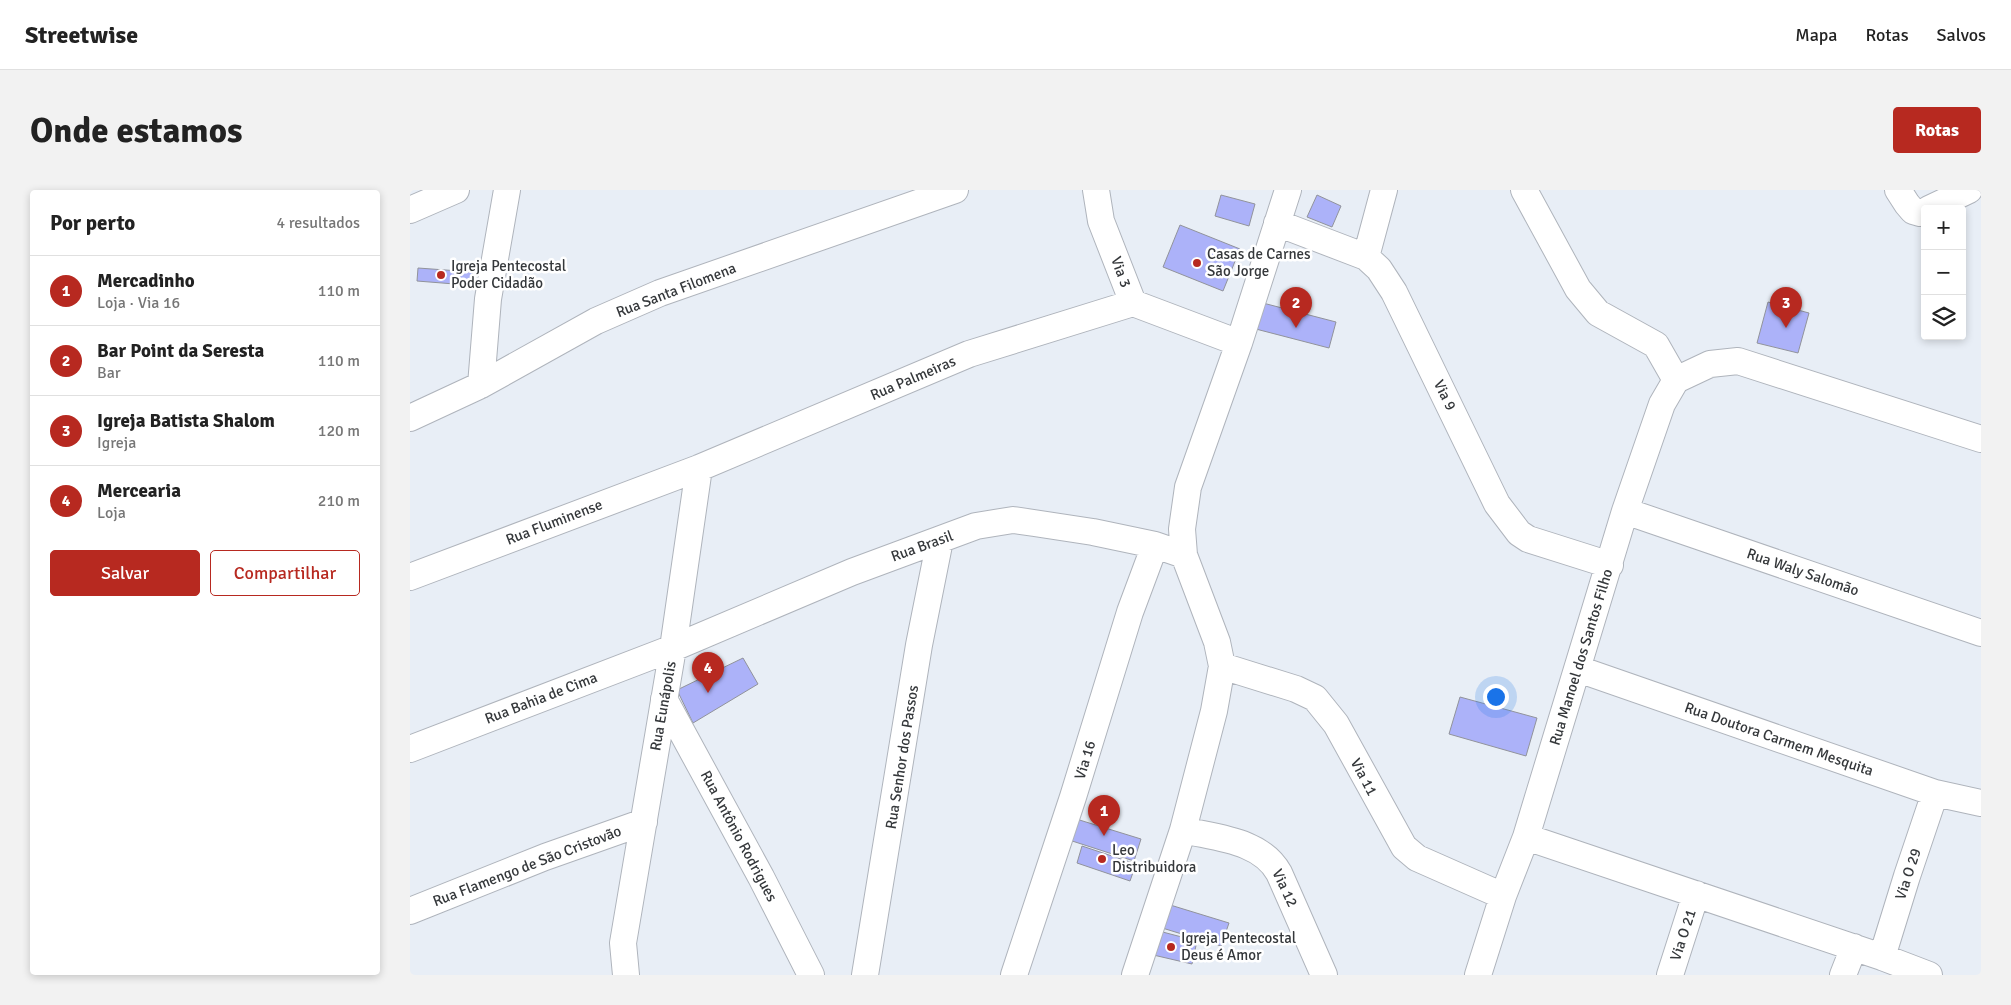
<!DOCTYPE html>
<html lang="pt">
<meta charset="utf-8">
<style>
:root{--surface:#fff;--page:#f2f2f2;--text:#222;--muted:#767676;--line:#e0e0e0;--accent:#b72920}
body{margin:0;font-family:Signika,sans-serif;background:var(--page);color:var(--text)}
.controls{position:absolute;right:15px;top:15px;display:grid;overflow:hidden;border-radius:5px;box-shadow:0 2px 8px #0003}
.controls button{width:45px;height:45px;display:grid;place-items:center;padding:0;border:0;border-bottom:1px solid var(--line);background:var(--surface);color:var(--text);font:25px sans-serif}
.you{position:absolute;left:1085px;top:506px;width:18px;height:18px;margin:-12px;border:4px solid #fff;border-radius:50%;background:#1a73e8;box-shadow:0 0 0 8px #1a73e833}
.badge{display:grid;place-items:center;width:32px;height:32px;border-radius:50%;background:var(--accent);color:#fff;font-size:16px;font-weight:700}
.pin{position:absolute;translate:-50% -41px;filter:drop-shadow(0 1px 2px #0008)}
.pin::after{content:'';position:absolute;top:26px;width:18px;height:15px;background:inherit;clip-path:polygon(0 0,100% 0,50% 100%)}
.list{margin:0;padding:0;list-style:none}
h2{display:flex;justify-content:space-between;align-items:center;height:65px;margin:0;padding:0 20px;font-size:21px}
h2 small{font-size:16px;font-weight:400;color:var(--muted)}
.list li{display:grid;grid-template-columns:32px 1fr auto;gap:15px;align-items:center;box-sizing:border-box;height:70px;padding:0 20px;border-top:1px solid var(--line)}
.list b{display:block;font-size:19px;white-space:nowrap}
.list p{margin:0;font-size:16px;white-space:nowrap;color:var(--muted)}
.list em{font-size:16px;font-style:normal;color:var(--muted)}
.actions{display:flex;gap:10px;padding:15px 20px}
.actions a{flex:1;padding:11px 0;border:1px solid var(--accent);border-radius:5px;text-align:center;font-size:18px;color:var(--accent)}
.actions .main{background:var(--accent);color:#fff}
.icon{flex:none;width:28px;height:28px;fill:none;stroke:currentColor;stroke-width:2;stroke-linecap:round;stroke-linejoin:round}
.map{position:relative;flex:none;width:1571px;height:785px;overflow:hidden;border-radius:5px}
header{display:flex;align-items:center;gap:30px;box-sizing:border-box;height:70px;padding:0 25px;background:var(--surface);border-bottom:1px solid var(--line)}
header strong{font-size:24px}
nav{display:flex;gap:28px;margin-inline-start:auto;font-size:18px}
.intro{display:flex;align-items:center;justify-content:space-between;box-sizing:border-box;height:120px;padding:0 30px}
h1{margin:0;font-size:35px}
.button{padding:12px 22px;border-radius:5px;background:var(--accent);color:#fff;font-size:18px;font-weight:700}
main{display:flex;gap:30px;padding:0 30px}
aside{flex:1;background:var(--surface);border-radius:5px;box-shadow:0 2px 8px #0003}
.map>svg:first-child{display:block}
.building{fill:#acb2f9;stroke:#91939b}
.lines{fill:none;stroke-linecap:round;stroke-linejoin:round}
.minor-casing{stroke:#afb4bc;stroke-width:28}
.minor{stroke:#fff;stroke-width:26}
.poi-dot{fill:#b72920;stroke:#fff;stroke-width:2}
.labels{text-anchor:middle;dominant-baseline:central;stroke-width:5;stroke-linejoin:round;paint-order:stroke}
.poi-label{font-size:15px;fill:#35383b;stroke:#fff;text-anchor:start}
.street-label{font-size:15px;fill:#35383b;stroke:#fff}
</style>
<header>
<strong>Streetwise</strong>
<nav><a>Mapa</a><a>Rotas</a><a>Salvos</a></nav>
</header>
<div class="intro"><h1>Onde estamos</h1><a class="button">Rotas</a></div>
<main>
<aside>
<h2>Por perto<small>4 resultados</small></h2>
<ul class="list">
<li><span class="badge">1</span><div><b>Mercadinho</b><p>Loja · Via 16</p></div><em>110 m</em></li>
<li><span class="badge">2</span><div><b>Bar Point da Seresta</b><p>Bar</p></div><em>110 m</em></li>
<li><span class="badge">3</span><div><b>Igreja Batista Shalom</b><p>Igreja</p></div><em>120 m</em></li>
<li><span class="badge">4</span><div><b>Mercearia</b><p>Loja</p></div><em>210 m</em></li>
</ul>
<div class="actions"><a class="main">Salvar</a><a>Compartilhar</a></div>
</aside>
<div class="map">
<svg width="1571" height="785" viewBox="0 0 1571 785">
<rect width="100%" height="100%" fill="#e8eef6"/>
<path class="building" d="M811,5L845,14L839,36L805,26Z
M907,5L931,16L922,37L897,27Z
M770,35L830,59L813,101L753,77Z
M8,78L63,82L57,95L7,91Z
M849,112L926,132L919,158L842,138Z
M1358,112L1399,123L1388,163L1347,153Z
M333,468L348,494L283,533L267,500Z
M1050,507L1127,528L1116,566L1039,544Z
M663,628L731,649L724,671L656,649Z
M672,656L726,674L720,691L667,673Z
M757,714L819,733L811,756L749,737Z
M745,740L787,751L782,774L739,764Z"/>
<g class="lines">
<g class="minor-casing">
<path id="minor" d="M686,0L691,31L723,113L829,153
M1114,0L1168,99L1188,123L1246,155L1266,190
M1488,0L1497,14L1503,21L1510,23L1515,21
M1519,19L1559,0
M0,20L46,0
M867,33L956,67L969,79L984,102L1087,314L1109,343L1118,349L1200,375
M956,67L974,0
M71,195L78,109L97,0
M0,228L71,195L186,131L250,103L545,0
M1215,321L1571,443
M0,387L289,278L559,164L723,113
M812,476L886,499L905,508L926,534L994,657L1007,668L1093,706
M1168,479L1525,603L1571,613
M254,509L351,687L401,785
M0,559L263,458L442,382L566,336L603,330L624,333L683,342L745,355L774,365
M773,640C806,648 851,650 869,683L914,785
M1116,647L1472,767L1519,785
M0,721L135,667L234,632
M1472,767L1497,686L1525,603
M216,785L213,753L263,458L289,278
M455,785L509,455L530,350
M604,785L663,607L720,422L745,355
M725,785L773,640L804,521L812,476L807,452L774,365L772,339L778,297L829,153L878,0
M1068,785L1093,706L1116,647L1215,321L1252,214L1266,190L1300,174L1328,171L1571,249
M1260,785L1286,704
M1433,785L1444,757"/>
</g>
<use href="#minor" class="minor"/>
</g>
<g class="poi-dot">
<circle cx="787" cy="73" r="5"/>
<circle cx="31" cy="85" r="5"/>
<circle cx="692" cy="669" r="5"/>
<circle cx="761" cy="757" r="5"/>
</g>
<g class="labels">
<g class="poi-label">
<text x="797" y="64">Casas de Carnes<tspan x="797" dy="17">São Jorge</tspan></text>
<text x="41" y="76">Igreja Pentecostal<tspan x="41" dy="17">Poder Cidadão</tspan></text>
<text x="702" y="660">Leo<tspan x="702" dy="17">Distribuidora</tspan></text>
<text x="771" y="748">Igreja Pentecostal<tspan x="771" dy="17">Deus é Amor</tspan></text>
</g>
<g class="street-label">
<text transform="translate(711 82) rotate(70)">Via 3</text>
<text transform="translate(266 100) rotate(-21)">Rua Santa Filomena</text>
<text transform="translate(503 188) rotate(-23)">Rua Palmeiras</text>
<text transform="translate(1035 205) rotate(64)">Via 9</text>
<text transform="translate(144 332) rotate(-21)">Rua Fluminense</text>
<text transform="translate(512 356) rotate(-20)">Rua Brasil</text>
<text transform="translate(1393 382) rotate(19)">Rua Waly Salomão</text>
<text transform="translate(1171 467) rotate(-73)">Rua Manoel dos Santos Filho</text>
<text transform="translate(131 508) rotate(-21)">Rua Bahia de Cima</text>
<text transform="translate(253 516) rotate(-80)">Rua Eunápolis</text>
<text transform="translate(1369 549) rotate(19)">Rua Doutora Carmem Mesquita</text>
<text transform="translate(492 567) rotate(-81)">Rua Senhor dos Passos</text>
<text transform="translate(675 570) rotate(-73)">Via 16</text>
<text transform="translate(954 587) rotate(62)">Via 11</text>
<text transform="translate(329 646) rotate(62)">Rua Antônio Rodrigues</text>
<text transform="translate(117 676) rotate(-21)">Rua Flamengo de São Cristovão</text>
<text transform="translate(1498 684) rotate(-72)">Via O 29</text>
<text transform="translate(875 698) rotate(65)">Via 12</text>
<text transform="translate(1273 745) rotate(-72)">Via O 21</text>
</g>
</g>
</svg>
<div class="controls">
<button>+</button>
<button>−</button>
<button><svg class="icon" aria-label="layers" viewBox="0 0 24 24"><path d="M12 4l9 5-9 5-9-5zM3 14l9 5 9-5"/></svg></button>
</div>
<div class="you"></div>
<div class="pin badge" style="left:694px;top:646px">1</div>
<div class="pin badge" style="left:886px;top:138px">2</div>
<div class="pin badge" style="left:1376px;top:138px">3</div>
<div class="pin badge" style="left:298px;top:503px">4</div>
</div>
</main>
